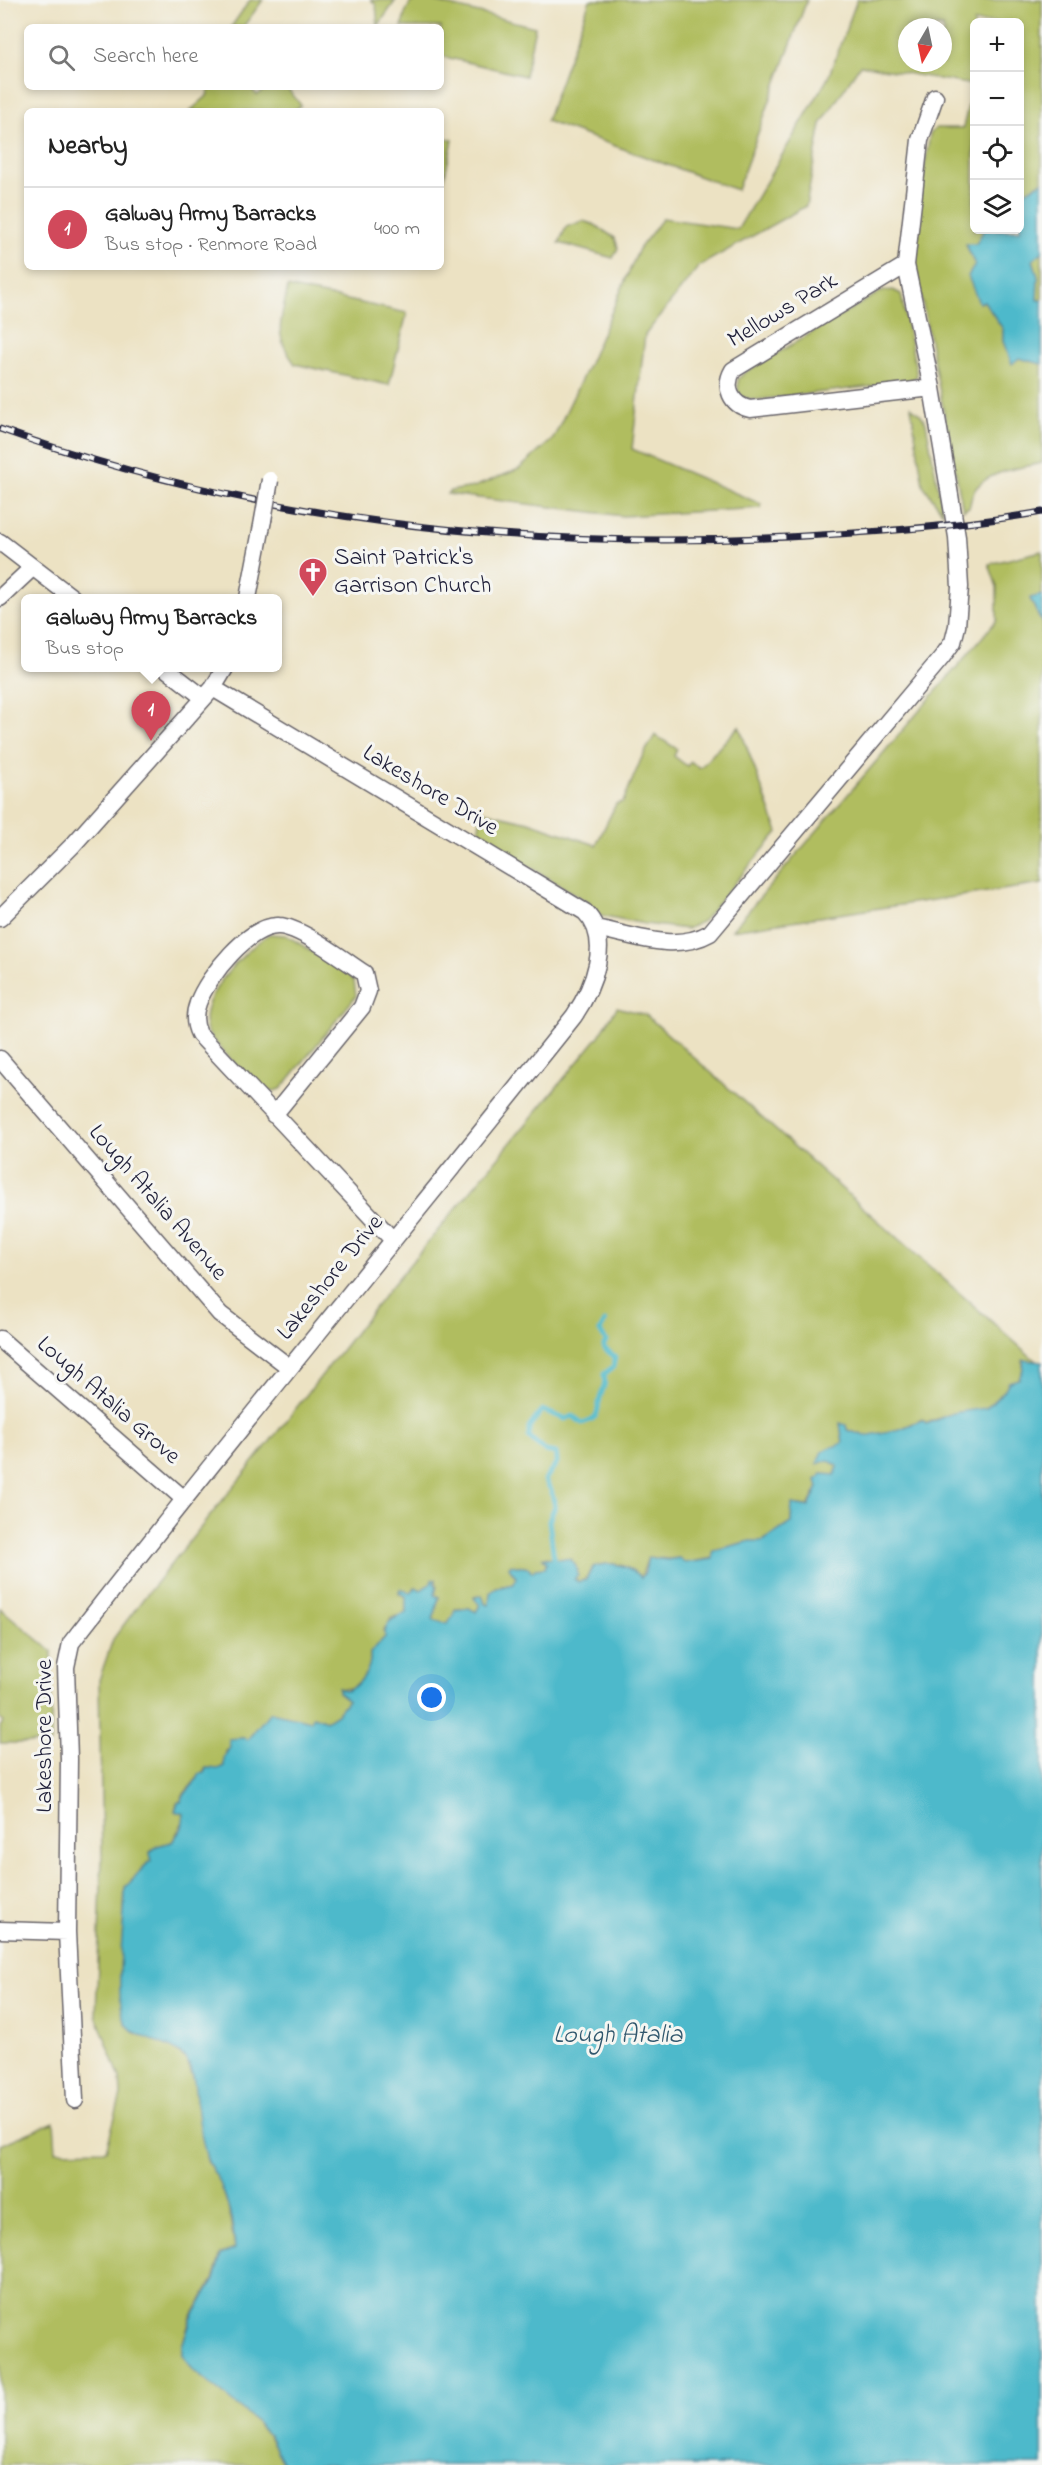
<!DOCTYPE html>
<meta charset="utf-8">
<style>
:root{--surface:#fff;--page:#f2f2f2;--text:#222;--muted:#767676;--line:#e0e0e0;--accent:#d1495b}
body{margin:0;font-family:"Indie Flower",sans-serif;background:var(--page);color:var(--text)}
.controls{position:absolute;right:18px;top:18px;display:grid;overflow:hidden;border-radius:9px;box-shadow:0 3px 9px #0003}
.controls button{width:54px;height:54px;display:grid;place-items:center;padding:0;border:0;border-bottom:2px solid var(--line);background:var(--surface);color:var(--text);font:30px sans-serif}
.compass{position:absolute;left:898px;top:18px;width:54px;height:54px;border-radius:50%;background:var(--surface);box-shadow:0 3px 9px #0003;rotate:189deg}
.you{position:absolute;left:432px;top:1698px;width:21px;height:21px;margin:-15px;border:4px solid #fff;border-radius:50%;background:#1a73e8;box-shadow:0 0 0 9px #1a73e833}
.badge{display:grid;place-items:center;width:39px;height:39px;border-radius:50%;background:var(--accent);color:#fff;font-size:20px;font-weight:700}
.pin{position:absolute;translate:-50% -50px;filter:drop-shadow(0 2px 3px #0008)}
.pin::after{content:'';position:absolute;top:32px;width:21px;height:18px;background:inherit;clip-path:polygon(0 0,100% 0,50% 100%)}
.popup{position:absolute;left:21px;top:594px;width:261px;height:78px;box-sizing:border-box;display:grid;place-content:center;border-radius:9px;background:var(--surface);filter:drop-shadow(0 2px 4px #0005);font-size:20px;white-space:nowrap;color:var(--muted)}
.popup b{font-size:22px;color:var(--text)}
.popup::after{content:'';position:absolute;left:50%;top:100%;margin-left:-12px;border:12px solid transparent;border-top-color:var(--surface)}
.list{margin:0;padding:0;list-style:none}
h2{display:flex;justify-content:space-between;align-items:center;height:78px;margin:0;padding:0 24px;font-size:26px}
h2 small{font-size:20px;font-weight:400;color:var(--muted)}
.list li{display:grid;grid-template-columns:39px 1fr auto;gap:18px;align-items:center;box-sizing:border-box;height:84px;padding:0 24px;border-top:2px solid var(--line)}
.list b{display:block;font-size:22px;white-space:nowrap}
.list p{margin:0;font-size:20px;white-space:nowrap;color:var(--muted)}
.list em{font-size:20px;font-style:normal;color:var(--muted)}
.icon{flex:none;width:33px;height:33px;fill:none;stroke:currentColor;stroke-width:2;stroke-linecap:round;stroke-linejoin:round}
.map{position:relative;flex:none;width:1042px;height:2465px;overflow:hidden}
.search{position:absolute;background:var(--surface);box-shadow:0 3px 9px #0003;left:24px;top:24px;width:420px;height:66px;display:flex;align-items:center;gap:15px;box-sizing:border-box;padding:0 21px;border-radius:9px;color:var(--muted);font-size:22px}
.panel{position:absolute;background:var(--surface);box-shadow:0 3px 9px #0003;left:24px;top:108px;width:420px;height:162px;border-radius:9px}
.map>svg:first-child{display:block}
.green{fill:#b0bd5f;stroke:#69704d;stroke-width:1.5;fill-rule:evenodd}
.water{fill:#4eb9cb;stroke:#386e83;stroke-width:1.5}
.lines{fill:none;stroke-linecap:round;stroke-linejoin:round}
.stream{stroke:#4eb9cb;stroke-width:5}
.street-casing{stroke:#69656b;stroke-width:19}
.street{stroke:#fff;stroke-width:16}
.rail-casing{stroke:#22223b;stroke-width:7}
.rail{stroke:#f6f6f2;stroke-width:4.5;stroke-dasharray:14;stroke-linecap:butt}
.street-bridge-casing{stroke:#69656b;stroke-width:19;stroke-linecap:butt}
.street-bridge{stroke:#fff;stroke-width:16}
.labels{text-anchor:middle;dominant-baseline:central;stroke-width:6;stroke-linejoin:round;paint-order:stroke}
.street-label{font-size:24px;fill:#22223b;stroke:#f6f6f2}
.poi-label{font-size:24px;fill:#22223b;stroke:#f6f6f2;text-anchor:start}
.water-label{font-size:26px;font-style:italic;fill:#31576d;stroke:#f6f6f2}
</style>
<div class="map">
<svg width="1042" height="2465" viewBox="0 0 1042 2465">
<rect width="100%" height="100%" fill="#f6f6f2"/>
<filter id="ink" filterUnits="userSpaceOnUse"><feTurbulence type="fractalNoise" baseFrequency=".0167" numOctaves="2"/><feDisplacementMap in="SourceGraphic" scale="12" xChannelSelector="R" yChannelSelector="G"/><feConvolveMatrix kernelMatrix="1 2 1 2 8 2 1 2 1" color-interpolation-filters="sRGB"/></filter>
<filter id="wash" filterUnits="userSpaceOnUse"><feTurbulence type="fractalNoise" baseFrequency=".008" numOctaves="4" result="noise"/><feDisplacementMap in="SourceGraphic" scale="24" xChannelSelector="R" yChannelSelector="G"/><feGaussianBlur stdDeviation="1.35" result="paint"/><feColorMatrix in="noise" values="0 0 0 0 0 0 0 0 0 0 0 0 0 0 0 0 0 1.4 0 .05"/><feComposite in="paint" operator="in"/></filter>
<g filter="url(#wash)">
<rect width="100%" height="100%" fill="#ece2c3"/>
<path class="green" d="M250,0H263L243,27H231Z
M371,0H396L378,26L376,5Z
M427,0L535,27L525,76L441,56V27H402L405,13L411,2Z
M590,0H807L737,190L546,121Z
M857,0H1042V182L1020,195V22H974V230H984L976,244L966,245L975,265L980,303L984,301L1003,329V341L1012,363L1019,358L1042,364V463C1021,468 984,471 973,493C971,497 971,503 969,507L963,510L913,255L915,225L930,134L936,128H963L973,85L860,65L821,124L806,206L699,266L645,335L632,449L761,504V508L623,516L447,494L450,491L474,487L519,469L553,439L591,359L639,249L663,218L738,229L828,78ZM907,27H943V63H907Z
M209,87H250L257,95L269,87H286L301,105L293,111H190L207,96Z
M441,137L453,140L442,187L441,186Z
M583,221L595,225L615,238L618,248L613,258L559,243L566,227Z
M1042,252V300H1037L1038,277L1033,260Z
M288,287L407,313L389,385L295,364C272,333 281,323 288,287Z
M893,290L901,294L916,370L917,376L909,382L755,400L742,397L738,392V379L744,373L880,292Z
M911,407L921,415L926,423L943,513L923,485Z
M1042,551V595L1030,599L1042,624V884L732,930L997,620V587L989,564Z
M739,726L778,832L703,921L687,929L645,924L600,915L589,903L482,837L479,829L481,811L529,822L596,845L616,804L623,802L642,757L655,735L677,749L674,756L687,766L691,762L700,768Z
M269,934L286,935L348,974L354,981L356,996L281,1089L274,1091L260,1090C250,1079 211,1041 207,1031C195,999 245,950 269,934Z
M617,1007L646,1015L1036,1361L1023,1360V1369L1019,1379L1009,1382L1004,1391L986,1408L977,1411L953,1413L927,1423L922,1419L900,1429L878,1435L866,1436L847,1430L846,1425L840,1423L843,1444L822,1451L818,1463L828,1460L838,1466L835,1475L822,1474L816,1480L818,1487L808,1506L792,1504L791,1523L763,1541H750L713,1550V1558L685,1563L679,1558L668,1559L648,1557L641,1577C627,1564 610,1561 593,1567L586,1579L579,1582L575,1579L578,1575L576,1566L571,1559L543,1557L546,1563L545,1568L535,1569L534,1572L530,1571L529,1568L511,1565L509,1567L516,1577L514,1584L496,1587L490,1593L489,1605L485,1604L482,1595L474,1597L480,1604L476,1612L469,1608L455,1609L453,1616L447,1623L433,1621L439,1597L435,1595L437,1586L436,1579H432L431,1583L421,1590L415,1587L411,1593L400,1589L399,1594L407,1596L406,1613L391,1618L387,1628L384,1629L385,1637L370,1654C373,1671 356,1693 338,1688V1692L348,1700L337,1714L326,1721L313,1716L311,1721L270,1712L247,1741L244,1738L229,1739L230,1747L226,1751L224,1766L218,1769L206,1768L183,1795L181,1801L177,1802L175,1811L183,1814L185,1818L172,1842L157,1846L150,1852L152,1861C140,1866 136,1879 125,1887L120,1987L125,2022L135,2033L172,2047L187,2061L194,2079L207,2161L220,2182L228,2206L235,2249L221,2254L213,2280L190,2319L182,2346V2355L194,2371L248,2414L268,2436L284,2465H0V2145L54,2122L56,2151L106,2150L121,2095L120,2078L96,2015L102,1857L99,1680L113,1639L143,1599L268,1444L390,1288L599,1036Z
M0,1608L52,1651L51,1743H0V1727L3,1722L0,1719Z"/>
<path class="water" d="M1042,182V252L1033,260L1038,277L1037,300H1042V364L1019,358L1012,364L1003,341V329L984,301L979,303L968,276L975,265L966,244H976L984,230H1020V195Z
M1042,595V623L1030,598Z
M1024,1360L1042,1362V2465H284L269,2436L248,2414L194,2371L182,2355V2346L191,2319L214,2280L221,2255L235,2249C234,2227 229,2203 220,2183C216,2174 210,2167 207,2159C202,2141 199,2123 197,2105C194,2091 196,2073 187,2061C172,2039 138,2043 126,2023C112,1998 126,1919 125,1887C137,1880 140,1866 152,1861L150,1853L157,1846L172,1842L182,1828L184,1814L175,1811L178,1802H181C184,1790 197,1785 200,1773L205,1772L206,1768L218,1769L224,1766V1757L230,1747L229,1739L244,1738L247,1740L270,1712L311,1721L313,1716L326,1721L337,1714L348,1700L338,1692V1688L346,1691C361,1684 372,1670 370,1653L385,1637C384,1622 393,1618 406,1613V1596L399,1593L400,1589L411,1593L416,1587L421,1590L431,1583L432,1579L436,1580L434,1583L437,1586L434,1595L439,1597L433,1620L447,1624L453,1617L455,1610L469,1608L476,1612L480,1605L474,1598L482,1595L485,1604L489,1605L490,1593L496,1588L514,1584L516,1577L509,1567L510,1565L529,1568L530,1571L533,1572L535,1569L545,1568L547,1563L543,1558L570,1559L576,1567L578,1576L574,1579L578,1582L586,1580L593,1567C610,1561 628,1564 641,1578L645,1572L648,1558L668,1560L679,1558L685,1563L713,1559V1551L750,1541H763L791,1523L792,1504L809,1507L818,1487L816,1480L822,1474L835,1475L838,1466L828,1460L817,1464L822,1451L843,1443L840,1423L846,1425L847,1430L865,1436L900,1429L922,1420L927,1424L953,1413L986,1408L1004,1391L1009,1382L1019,1379L1023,1369Z"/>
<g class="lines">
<path class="stream" d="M554,1558L549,1521L555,1506L551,1490L545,1480L557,1462L556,1453L545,1451L529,1437V1428L542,1410L565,1419L573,1416L582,1423C601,1418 596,1413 600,1398C603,1386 606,1387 604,1374L613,1367L615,1357L603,1347L606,1341L600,1331L605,1322"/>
</g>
</g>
<g filter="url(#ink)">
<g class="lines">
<g class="street-casing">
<path id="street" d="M906,265L733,370C723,387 731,405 750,409L932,388
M0,542L73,598
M0,598L32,568
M248,598L263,520
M165,668L204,698
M0,918L73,845L213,688L225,668
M596,928C632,935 675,953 710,933L942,657L953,642L957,626L960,587L957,537L932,388L906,265L920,140L935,97
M0,1059L220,1314L289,1367
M274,1115L362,1007L368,991L364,973C344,960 301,927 279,926C250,924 207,977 198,1003C194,1013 194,1024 199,1034L392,1239
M0,1339L184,1499
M0,1930L67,1932
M75,2100L67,1932L69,1759L66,1667L71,1643C235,1431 407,1226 574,1016C593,988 613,940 585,912L213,688"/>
</g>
<use href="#street" class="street"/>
<g class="rail-casing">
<path id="rail" d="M0,429C263,524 543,553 821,535C895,531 969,525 1042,512"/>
</g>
<use href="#rail" class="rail"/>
<g class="street-bridge-casing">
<path id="street-bridge" d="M263,520L270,480"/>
</g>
<use href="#street-bridge" class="street-bridge"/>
</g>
</g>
<defs>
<g id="church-pin" transform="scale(1.5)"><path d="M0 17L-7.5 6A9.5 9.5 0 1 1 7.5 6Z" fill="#d1495b" stroke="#f6f6f2"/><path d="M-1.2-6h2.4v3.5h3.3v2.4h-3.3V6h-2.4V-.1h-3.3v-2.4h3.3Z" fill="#fff"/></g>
</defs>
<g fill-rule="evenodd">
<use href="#church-pin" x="313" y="572"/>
</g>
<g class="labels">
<g class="street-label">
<text transform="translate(783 311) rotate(-31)">Mellows Park</text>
<text transform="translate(430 791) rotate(31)">Lakeshore Drive</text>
<text transform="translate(157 1203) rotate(49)">Lough Atalia Avenue</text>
<text transform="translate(331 1278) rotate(-51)">Lakeshore Drive</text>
<text transform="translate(108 1401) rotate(41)">Lough Atalia Grove</text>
<text transform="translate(45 1736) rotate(-90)">Lakeshore Drive</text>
</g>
<g class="poi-label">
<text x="334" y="558">Saint Patrick's<tspan x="334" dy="28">Garrison Church</tspan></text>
</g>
<g class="water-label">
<text x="618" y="2036">Lough Atalia</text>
</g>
</g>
</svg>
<div class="controls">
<button>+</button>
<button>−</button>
<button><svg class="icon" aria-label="locate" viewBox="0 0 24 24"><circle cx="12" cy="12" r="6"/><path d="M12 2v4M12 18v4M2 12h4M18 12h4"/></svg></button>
<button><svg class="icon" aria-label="layers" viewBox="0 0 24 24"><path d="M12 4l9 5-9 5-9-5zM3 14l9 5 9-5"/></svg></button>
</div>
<svg class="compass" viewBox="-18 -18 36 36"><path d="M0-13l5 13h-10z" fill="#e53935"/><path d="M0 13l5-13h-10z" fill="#767676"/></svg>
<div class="you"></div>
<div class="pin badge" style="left:151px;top:741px">1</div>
<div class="popup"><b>Galway Army Barracks</b>Bus stop</div>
<div class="search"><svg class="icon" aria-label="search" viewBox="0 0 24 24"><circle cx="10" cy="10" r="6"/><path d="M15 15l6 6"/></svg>Search here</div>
<section class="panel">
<h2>Nearby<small></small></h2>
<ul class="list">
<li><span class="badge">1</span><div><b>Galway Army Barracks</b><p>Bus stop · Renmore Road</p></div><em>400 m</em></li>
</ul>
</section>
</div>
